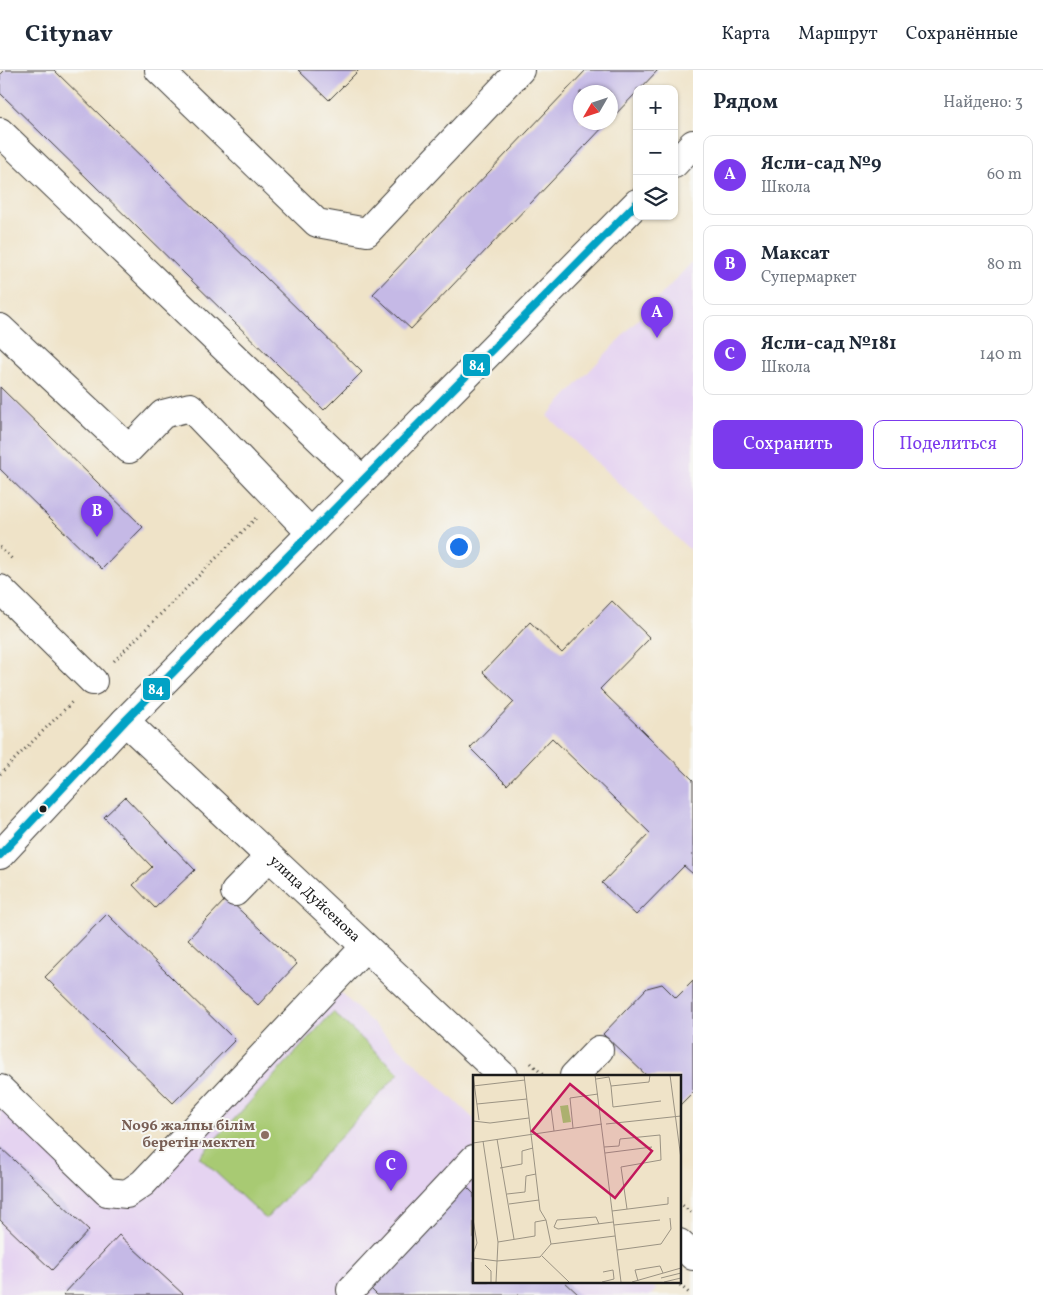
<!DOCTYPE html>
<html lang="ru">
<meta charset="utf-8">
<style>
:root{--surface:#fff;--page:#f6f6f7;--text:#1f2937;--muted:#747a83;--line:#e0e1e3;--accent:#7c3aed}
body{margin:0;font-family:Vollkorn,serif;background:var(--page);color:var(--text)}
.controls{position:absolute;right:15px;top:15px;display:grid;overflow:hidden;border-radius:10px;box-shadow:0 1px 4px #0004}
.controls button{width:45px;height:45px;display:grid;place-items:center;padding:0;border:0;border-bottom:1px solid var(--line);background:var(--surface);color:var(--text);font:25px sans-serif}
.compass{position:absolute;left:573px;top:15px;width:45px;height:45px;border-radius:50%;background:var(--surface);box-shadow:0 1px 4px #0004;rotate:231deg}
.you{position:absolute;left:458px;top:476px;width:18px;height:18px;margin:-12px;border:4px solid #fff;border-radius:50%;background:#1a73e8;box-shadow:0 0 0 8px #1a73e833}
.badge{display:grid;place-items:center;width:32px;height:32px;border-radius:50%;background:var(--accent);color:#fff;font-size:16px;font-weight:700}
.pin{position:absolute;translate:-50% -41px;filter:drop-shadow(0 1px 2px #0008)}
.pin::after{content:'';position:absolute;top:26px;width:18px;height:15px;background:inherit;clip-path:polygon(0 0,100% 0,50% 100%)}
.list{margin:0;padding:0;list-style:none}
h2{display:flex;justify-content:space-between;align-items:center;height:65px;margin:0;padding:0 20px;font-size:21px}
h2 small{font-size:16px;font-weight:400;color:var(--muted)}
.list li{display:grid;grid-template-columns:32px 1fr auto;gap:15px;align-items:center;box-sizing:border-box;height:80px;margin:0 10px 10px;padding:0 10px;border:1px solid var(--line);border-radius:10px}
.list b{display:block;font-size:19px;white-space:nowrap}
.list p{margin:0;font-size:16px;white-space:nowrap;color:var(--muted)}
.list em{font-size:16px;font-style:normal;color:var(--muted)}
.actions{display:flex;gap:10px;padding:15px 20px}
.actions a{flex:1;padding:11px 0;border:1px solid var(--accent);border-radius:10px;text-align:center;font-size:18px;color:var(--accent)}
.actions .main{background:var(--accent);color:#fff}
.icon{flex:none;width:28px;height:28px;fill:none;stroke:currentColor;stroke-width:2;stroke-linecap:round;stroke-linejoin:round}
.map{position:relative;flex:none;width:693px;height:1225px;overflow:hidden}
header{display:flex;align-items:center;gap:30px;box-sizing:border-box;height:70px;padding:0 25px;background:var(--surface);border-bottom:1px solid var(--line)}
header strong{font-size:24px}
nav{display:flex;gap:28px;margin-inline-start:auto;font-size:18px}
main{display:flex}
aside{flex:1;background:var(--surface)}
.map>svg:first-child{display:block}
.built{fill:#e5d3f1}
.green{fill:#a8ca73;stroke:#627348}
.building{fill:#c5b9e6}
.lines{fill:none;stroke-linecap:round;stroke-linejoin:round}
.minor-casing{stroke:#3c3a36;stroke-width:30}
.path{stroke:#3c3a36;stroke-width:3;stroke-dasharray:1 4;stroke-linecap:butt}
.minor{stroke:#fff;stroke-width:28}
.bus-1-casing{stroke:#f6f6f2;stroke-width:11}
.bus-1{stroke:#01a2c5;stroke-width:8}
.bus-dot{fill:#1c1c1c;stroke:#f6f6f2;stroke-width:2}
.education-dot{fill:#8d6e63;stroke:#f6f6f2;stroke-width:2}
.labels{text-anchor:middle;dominant-baseline:central;stroke-width:4;stroke-linejoin:round;paint-order:stroke}
.street-label{font-size:15px;fill:#1c1c1c;stroke:#f6f6f2}
.education-label{font-size:15px;font-weight:bold;fill:#785e54;stroke:#f6f6f2;text-anchor:end}
.inset-road{fill:none;stroke:#9b9383;stroke-width:1}
.view{fill:#c2185b;fill-opacity:0.15;stroke:#c2185b;stroke-width:2.5}
.inset-edge{fill:none;stroke:#1c1c1c;stroke-width:2.5}
.line-badge{stroke:#f6f6f2;stroke-width:2}
.badge-label{font-size:14px;text-anchor:middle;font-weight:bold;fill:#fff}
</style>
<header>
<strong>Citynav</strong>
<nav><a>Карта</a><a>Маршрут</a><a>Сохранённые</a></nav>
</header>
<main>
<div class="map">
<svg width="693" height="1225" viewBox="0 0 693 1225">
<rect width="100%" height="100%" fill="#f6f6f2"/>
<filter id="ink" filterUnits="userSpaceOnUse"><feTurbulence type="fractalNoise" baseFrequency=".02" numOctaves="2"/><feDisplacementMap in="SourceGraphic" scale="10" xChannelSelector="R" yChannelSelector="G"/><feConvolveMatrix kernelMatrix="1 2 1 2 8 2 1 2 1" color-interpolation-filters="sRGB"/></filter>
<filter id="wash" filterUnits="userSpaceOnUse"><feTurbulence type="fractalNoise" baseFrequency=".0096" numOctaves="4" result="noise"/><feDisplacementMap in="SourceGraphic" scale="20" xChannelSelector="R" yChannelSelector="G"/><feGaussianBlur stdDeviation="1.12" result="paint"/><feColorMatrix in="noise" values="0 0 0 0 0 0 0 0 0 0 0 0 0 0 0 0 0 1.4 0 .05"/><feComposite in="paint" operator="in"/></filter>
<g filter="url(#wash)">
<rect width="100%" height="100%" fill="#efe3c8"/>
<path class="built" d="M693,191V483L547,346Z
M323,906L474,1049V1211H648L657,1220L652,1225H0V1012L121,1119Z"/>
<path class="green" d="M333,942L399,1003L266,1149L199,1087Z"/>
<g id="blocks">
<path class="building" d="M5,0H54L362,302L324,340L0,23V5Z
M298,0H359L329,30Z
M586,0H658L640,19H637V22L610,50V22H580V52H608L411,259L373,224Z
M0,317L143,457L102,499L0,399Z
M612,531L650,568L600,619L693,710V804L684,796L636,845L602,813L650,763L552,668L507,715L470,678L514,632L483,602L530,552L562,583Z
M125,727L195,800L155,838L133,815L152,797L104,747Z
M227,828L297,894L258,935L188,869Z
M107,844L235,970L173,1033L45,907Z
M693,911V1022L679,1036V1006H647L603,964L647,918L662,914L676,928Z
M0,1077L89,1160L52,1200L0,1150Z
M467,1117L474,1124V1211H564L579,1225H377L370,1218Z
M119,1165L184,1225H63Z"/>
</g>
</g>
<g filter="url(#ink)">
<use href="#blocks" fill-opacity="0" stroke="#3c3a36" stroke-width="1"/>
<g class="lines">
<g class="minor-casing">
<g id="minor">
<path d="M159,0L317,153L367,162L520,0"/>
<path d="M0,62L362,410"/>
<path d="M674,94L693,74"/>
<path d="M0,258L129,379L163,344L190,337L310,462"/>
<path d="M0,519L93,611"/>
<path id="s1" d="M125,651L503,1006"/>
<path d="M0,785L125,651L637,133"/>
<path d="M235,822L269,787"/>
<path d="M574,1006L599,980"/>
<path d="M0,1019L107,1122L127,1124L143,1113L365,877"/>
<path d="M679,1173L693,1186"/>
<path d="M351,1220L474,1089"/>
</g>
</g>
<path class="path" d="M0,477L14,491
M114,591L256,448
M0,704L72,632
M531,993L543,1005
M679,1132L693,1145
M680,1215L691,1225"/>
<use href="#minor" class="minor"/>
<g class="bus-1-casing">
<path id="bus-1" d="M0,785L125,651L637,133"/>
</g>
<use href="#bus-1" class="bus-1"/>
</g>
</g>
<circle class="bus-dot" cx="43" cy="739" r="4.5"/>
<circle class="education-dot" cx="265" cy="1065" r="5"/>
<g class="labels">
<g class="street-label">
<text stroke="none"><textPath href="#s1" startOffset="260">улица Дуйсенова</textPath></text>
</g>
<g class="education-label">
<text x="255" y="1056">No96 жалпы білім<tspan x="255" dy="17">беретін мектеп</tspan></text>
</g>
</g>
<g transform="translate(473 1005)">
<rect width="208" height="208" fill="#efe3c8"/>
<path d="M95,30L98,47L90,48L87,31Z" fill="#a8ca73"/>
<path class="inset-road" d="M0,0L6,45M51,0L67,135L73,145L78,169M122,0L148,207M197,0L208,84M123,4L136,2L138,11L176,7L177,0M0,11L52,5M138,11L140,32L188,26M4,29L54,24M78,33L81,56M0,46L17,48L56,43M133,49L208,41M100,53L97,23L125,19M24,64L41,164M10,66L25,167L23,207M0,68L129,49M131,72L146,71L147,64L187,60L188,85L148,92L154,134M132,78L179,72M27,93L49,89V76L60,73M34,119L52,117L53,101L63,99M36,129L66,125M139,136L195,129V122M0,144L4,168L0,179M126,149L123,142L84,145L81,152L85,154L140,147M141,150L187,145M25,167L62,161V147L73,145M78,169L142,161M144,175L188,169L198,154L197,143M69,181L96,207M0,183L24,186L67,182L78,169M12,190L18,196V207M188,203L208,198M165,206L162,195L187,191L190,198M129,207L141,204L140,195L130,197M159,207L208,193M191,207L208,203"/>
<path class="view" d="M97,9L179,76L142,123L59,56Z"/>
<rect width="208" height="208" class="inset-edge"/>
</g>
<g class="line-badge">
<rect x="462" y="283" width="29" height="24" rx="5" fill="#01a2c5"/>
<rect x="142" y="607" width="29" height="24" rx="5" fill="#01a2c5"/>
</g>
<g class="badge-label">
<text x="477" y="300">84</text>
<text x="156" y="624">84</text>
</g>
</svg>
<div class="controls">
<button>+</button>
<button>−</button>
<button><svg class="icon" aria-label="layers" viewBox="0 0 24 24"><path d="M12 4l9 5-9 5-9-5zM3 14l9 5 9-5"/></svg></button>
</div>
<svg class="compass" viewBox="-18 -18 36 36"><path d="M0-13l5 13h-10z" fill="#e53935"/><path d="M0 13l5-13h-10z" fill="#747a83"/></svg>
<div class="you"></div>
<div class="pin badge" style="left:657px;top:268px">A</div>
<div class="pin badge" style="left:97px;top:467px">B</div>
<div class="pin badge" style="left:391px;top:1121px">C</div>
</div>
<aside>
<h2>Рядом<small>Найдено: 3</small></h2>
<ul class="list">
<li><span class="badge">A</span><div><b>Ясли-сад №9</b><p>Школа</p></div><em>60 m</em></li>
<li><span class="badge">B</span><div><b>Максат</b><p>Супермаркет</p></div><em>80 m</em></li>
<li><span class="badge">C</span><div><b>Ясли-сад №181</b><p>Школа</p></div><em>140 m</em></li>
</ul>
<div class="actions"><a class="main">Сохранить</a><a>Поделиться</a></div>
</aside>
</main>
